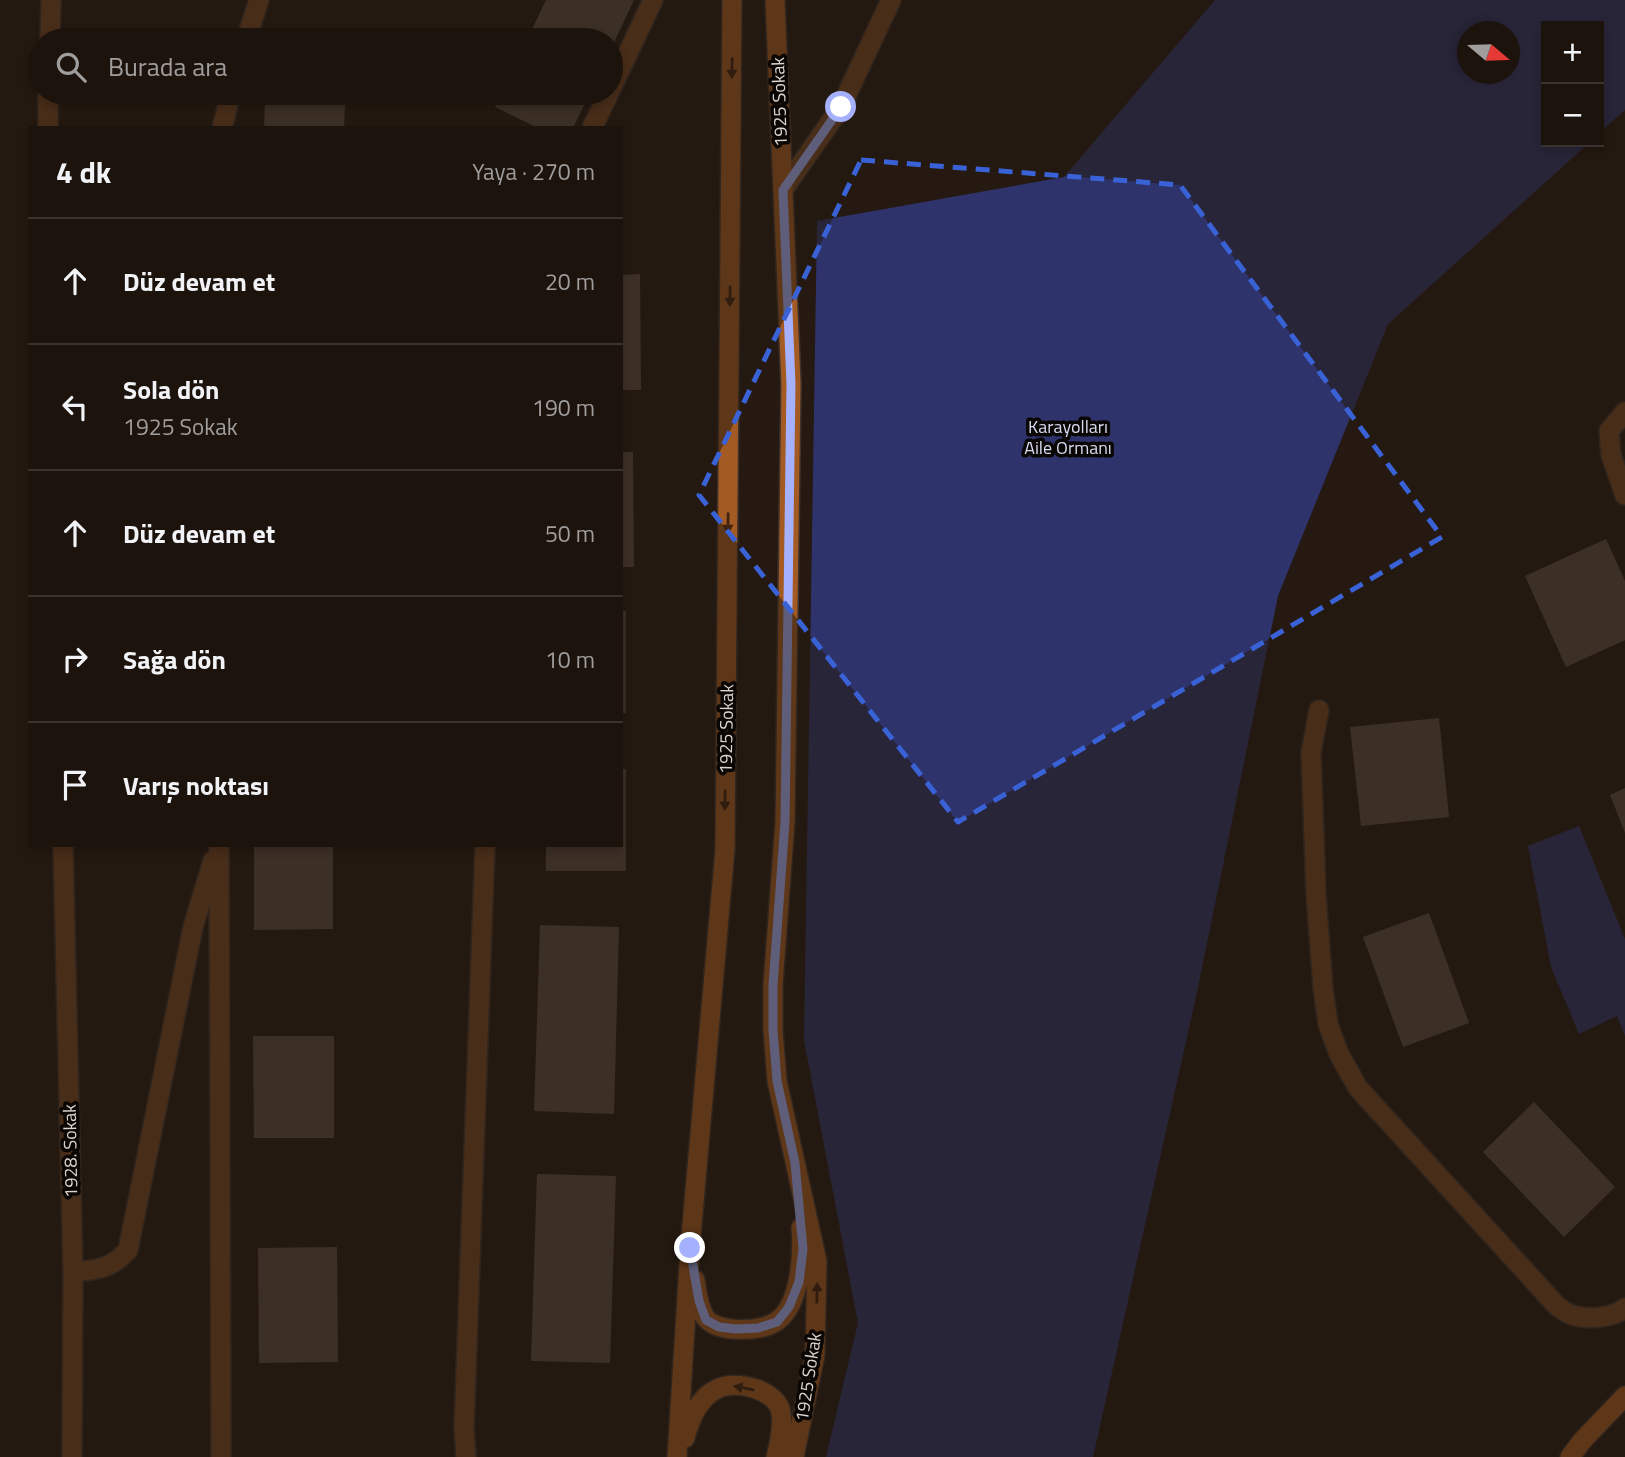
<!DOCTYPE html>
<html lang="tr">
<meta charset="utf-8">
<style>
:root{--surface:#1c130d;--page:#29201b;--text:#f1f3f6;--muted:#a09e9d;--line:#3a322e}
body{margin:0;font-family:"Titillium Web",sans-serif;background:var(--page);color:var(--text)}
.controls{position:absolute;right:21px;top:21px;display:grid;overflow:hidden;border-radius:0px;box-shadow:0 4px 10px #0003}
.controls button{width:63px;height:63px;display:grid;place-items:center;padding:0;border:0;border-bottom:2px solid var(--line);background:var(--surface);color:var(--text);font:35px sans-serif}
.compass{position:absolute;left:1457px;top:21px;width:63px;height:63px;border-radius:50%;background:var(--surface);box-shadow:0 4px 10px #0003;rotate:109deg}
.stop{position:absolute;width:21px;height:21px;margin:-16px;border:5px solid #a5b1fc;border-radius:50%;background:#fff}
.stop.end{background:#a5b1fc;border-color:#fff;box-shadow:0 2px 7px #0008}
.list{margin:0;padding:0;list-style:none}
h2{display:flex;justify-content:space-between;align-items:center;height:91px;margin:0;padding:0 28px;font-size:30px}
h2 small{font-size:23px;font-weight:400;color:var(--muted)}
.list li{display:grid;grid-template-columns:46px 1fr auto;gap:21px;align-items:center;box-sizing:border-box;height:126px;padding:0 28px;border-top:2px solid var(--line)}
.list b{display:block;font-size:26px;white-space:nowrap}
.list p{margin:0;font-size:23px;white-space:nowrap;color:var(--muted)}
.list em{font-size:23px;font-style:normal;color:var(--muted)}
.icon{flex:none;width:38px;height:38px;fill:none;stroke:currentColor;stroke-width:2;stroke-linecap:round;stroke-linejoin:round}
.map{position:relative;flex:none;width:1625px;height:1457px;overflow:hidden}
.search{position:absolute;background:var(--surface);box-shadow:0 4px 10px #0003;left:28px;top:28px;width:595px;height:77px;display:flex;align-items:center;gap:18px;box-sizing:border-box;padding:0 24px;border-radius:38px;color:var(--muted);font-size:26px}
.panel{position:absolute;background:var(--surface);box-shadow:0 4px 10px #0003;left:28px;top:126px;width:595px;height:721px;border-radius:0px}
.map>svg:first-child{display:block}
.green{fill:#2f336b;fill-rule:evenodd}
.building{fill:#594a42}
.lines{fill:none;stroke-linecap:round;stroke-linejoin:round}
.minor-casing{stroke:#3f332c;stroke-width:22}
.secondary-casing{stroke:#3f332c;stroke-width:22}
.minor{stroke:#734525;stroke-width:19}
.secondary{stroke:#a45a23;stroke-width:19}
.oneway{fill:#40230f}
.route{stroke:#a5b1fc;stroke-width:9}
.marked{fill:none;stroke:#3a62d7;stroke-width:5;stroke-dasharray:14 9;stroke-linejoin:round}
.labels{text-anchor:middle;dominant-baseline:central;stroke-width:7;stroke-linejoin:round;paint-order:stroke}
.street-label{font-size:18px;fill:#ddd4cf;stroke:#0a0604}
.park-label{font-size:18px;fill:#d6dbef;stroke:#0a0604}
</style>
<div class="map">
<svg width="1625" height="1457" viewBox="0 0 1625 1457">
<rect width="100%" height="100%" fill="#251911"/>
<path class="green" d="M1215,0H1625V110L1599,133V26H1546V142H1590L1388,324L1278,596L1196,997L1093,1457H826L858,1323L804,1040L817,221L1064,177ZM1468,32H1510V74H1468Z
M1579,826L1625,939V1036L1617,1016L1579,1034L1551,967L1528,846Z"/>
<path class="building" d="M546,0H634L611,49V40H527Z
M502,93H590L573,128H538L495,107Z
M265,103L345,105L344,128H264Z
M640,274L641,390H621V275Z
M621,452H633L634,567H621Z
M1606,539L1625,581V640L1566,667L1525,576Z
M621,611H626V713H621Z
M1439,718L1449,817L1361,826L1350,727Z
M621,769H626V871H546V845H621Z
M1625,788V833L1610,795Z
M254,845H333V929L254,930Z
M1429,913L1469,1023L1403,1047L1363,937Z
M540,925L619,927L614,1114L534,1111Z
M253,1036H334V1138H254Z
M1534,1102L1615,1187L1564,1237L1483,1152Z
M537,1174L616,1176L610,1363L531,1361Z
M337,1247L338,1362L259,1363L258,1248Z"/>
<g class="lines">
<g class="minor-casing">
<path id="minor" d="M50,40L51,0
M246,40L259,0
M611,89L653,0
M48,128V93
M222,128L231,93
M592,128L609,93
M783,190L841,107L891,0
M1625,412L1609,431L1611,455L1625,495
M1319,710L1311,753L1316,894L1323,988L1328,1024L1339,1054L1358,1088L1557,1306C1561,1309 1567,1313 1572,1315C1587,1320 1613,1318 1625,1308
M63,845L73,1272L72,1457
M219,845L221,1457
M73,1272C97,1270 111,1269 128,1250L193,927L213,861
M466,1457L464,1428L485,845"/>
</g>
<g class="secondary-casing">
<path id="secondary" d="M775,0L791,384L785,822L773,985V1030L777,1081L817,1261L815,1355L794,1457
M695,1280C697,1292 698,1306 705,1317C716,1334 763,1332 777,1321C801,1304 803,1254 801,1228
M685,1438C690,1419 698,1398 717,1389C736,1379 778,1390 781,1413C783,1426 779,1445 776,1457
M677,1457L690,1248L725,849L732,0
M1570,1457L1582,1441L1625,1396"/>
</g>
<use href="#minor" class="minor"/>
<use href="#secondary" class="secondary"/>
</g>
<defs><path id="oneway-solid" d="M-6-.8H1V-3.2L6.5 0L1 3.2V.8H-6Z" transform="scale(1.75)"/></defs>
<g class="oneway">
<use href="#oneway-solid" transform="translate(732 68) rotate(91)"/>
<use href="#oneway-solid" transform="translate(730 296) rotate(91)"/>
<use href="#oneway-solid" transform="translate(728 523) rotate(91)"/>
<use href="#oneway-solid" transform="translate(725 800) rotate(91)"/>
<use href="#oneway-solid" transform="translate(817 1293) rotate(-89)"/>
<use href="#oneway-solid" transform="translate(744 1388) rotate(-169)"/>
</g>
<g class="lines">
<path class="route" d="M690,1248L699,1301L706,1320L719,1327L736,1329L758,1328L777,1322L789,1307L799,1282L803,1249L795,1163L777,1081L773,1030V985L785,822L791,384L783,190L841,107"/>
</g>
<path d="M0 0H1625V1457H0ZM861,160L1180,185L1442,537L958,822L699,495Z" fill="#251911" fill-opacity=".55" fill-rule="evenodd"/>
<path class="marked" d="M861,160L1180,185L1442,537L958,822L699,495Z"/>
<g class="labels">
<g class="street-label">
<text transform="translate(779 102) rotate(-92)">1925 Sokak</text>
<text transform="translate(726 729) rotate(-89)">1925 Sokak</text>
<text transform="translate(70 1151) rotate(-91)">1928. Sokak</text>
<text transform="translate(808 1377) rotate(-81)">1925 Sokak</text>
</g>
<g class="park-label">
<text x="1068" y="426">Karayolları<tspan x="1068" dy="21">Aile Ormanı</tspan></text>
</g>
</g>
</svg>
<div class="controls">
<button>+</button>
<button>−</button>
</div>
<svg class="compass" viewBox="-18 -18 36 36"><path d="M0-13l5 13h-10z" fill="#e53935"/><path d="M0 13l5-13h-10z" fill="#a09e9d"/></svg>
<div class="stop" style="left:841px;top:107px"></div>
<div class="stop end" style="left:690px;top:1248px"></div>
<div class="search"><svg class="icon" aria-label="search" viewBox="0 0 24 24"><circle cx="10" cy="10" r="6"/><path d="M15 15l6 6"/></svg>Burada ara</div>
<section class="panel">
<h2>4 dk<small>Yaya · 270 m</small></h2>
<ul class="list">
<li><svg class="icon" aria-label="ahead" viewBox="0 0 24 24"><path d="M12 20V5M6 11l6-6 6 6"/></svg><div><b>Düz devam et</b></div><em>20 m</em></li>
<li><svg class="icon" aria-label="left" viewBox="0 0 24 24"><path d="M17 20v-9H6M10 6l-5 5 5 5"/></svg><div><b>Sola dön</b><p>1925 Sokak</p></div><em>190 m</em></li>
<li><svg class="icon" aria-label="ahead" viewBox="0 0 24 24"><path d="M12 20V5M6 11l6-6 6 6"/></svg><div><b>Düz devam et</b></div><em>50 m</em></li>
<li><svg class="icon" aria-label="right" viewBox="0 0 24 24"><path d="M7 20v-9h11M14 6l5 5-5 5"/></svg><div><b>Sağa dön</b></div><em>10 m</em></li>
<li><svg class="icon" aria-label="arrive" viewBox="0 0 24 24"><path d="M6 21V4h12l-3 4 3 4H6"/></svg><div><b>Varış noktası</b></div></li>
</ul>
</section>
</div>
